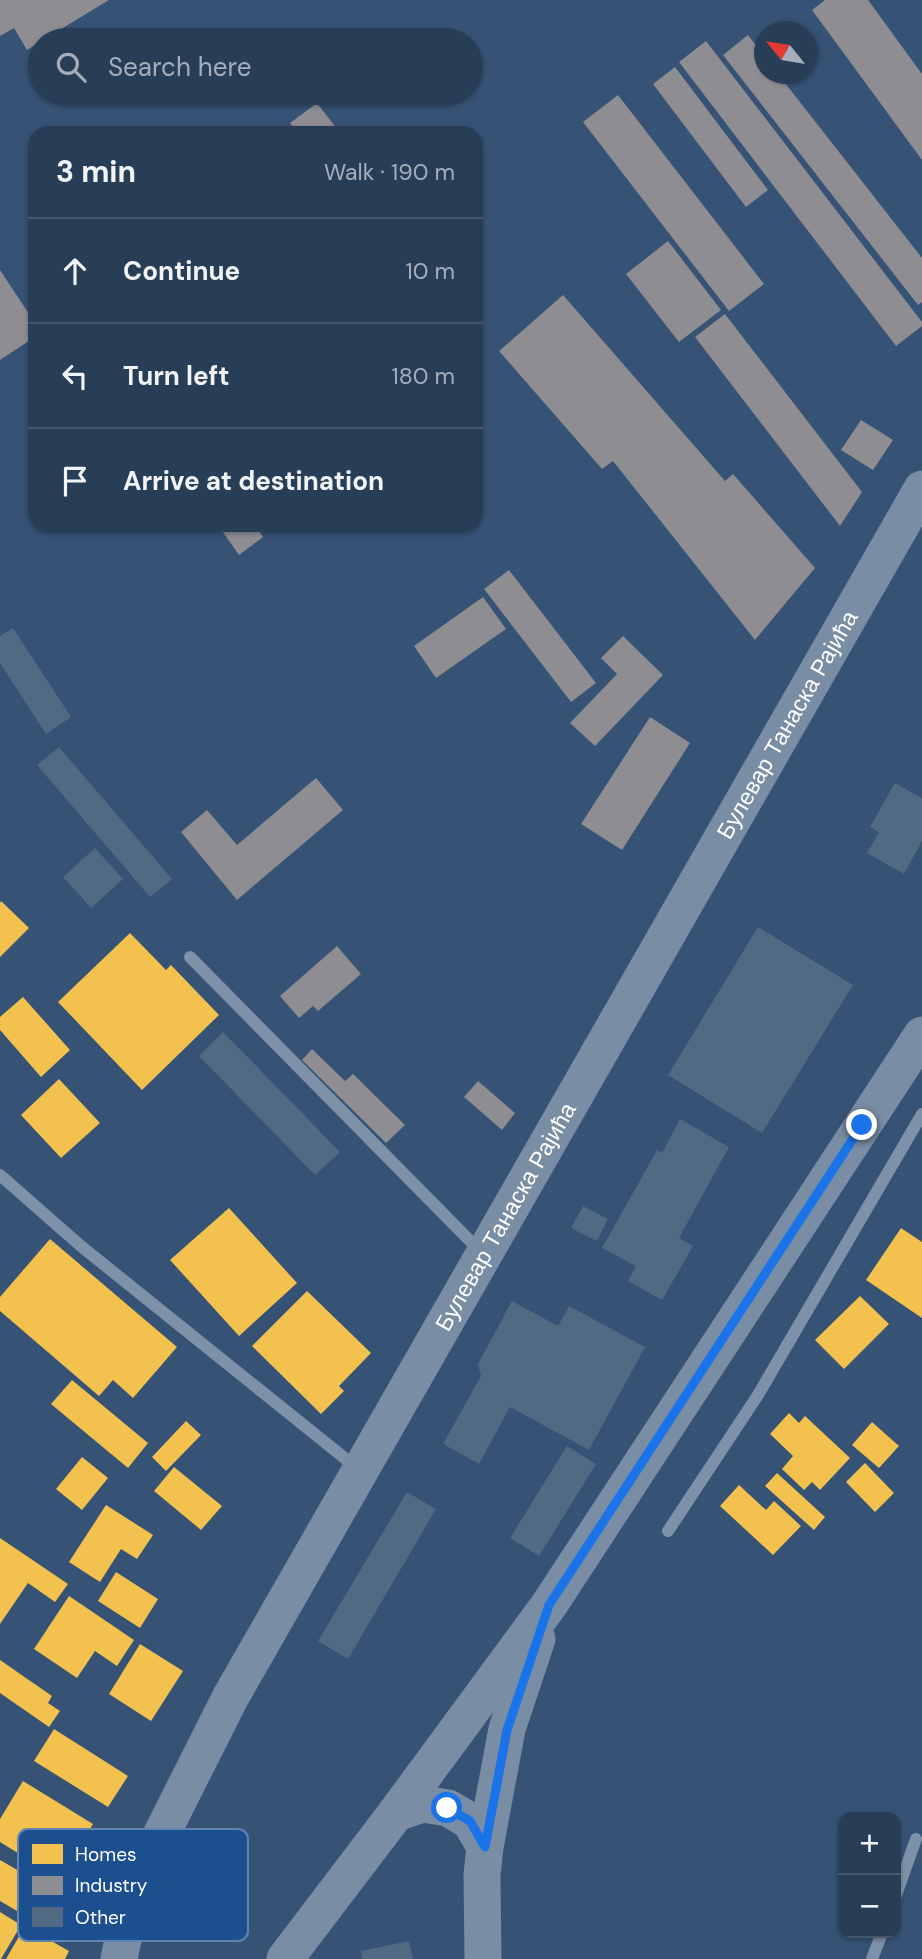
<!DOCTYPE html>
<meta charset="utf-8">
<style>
:root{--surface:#283e57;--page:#344961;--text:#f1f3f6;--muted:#a5aeba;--line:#44576d}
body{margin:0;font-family:"DM Sans",sans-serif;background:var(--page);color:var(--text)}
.controls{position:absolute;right:21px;bottom:21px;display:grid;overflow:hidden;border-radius:14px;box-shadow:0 2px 5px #0004}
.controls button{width:63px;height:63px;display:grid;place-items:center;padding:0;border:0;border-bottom:2px solid var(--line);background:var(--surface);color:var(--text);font:35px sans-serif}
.compass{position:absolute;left:754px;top:21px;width:63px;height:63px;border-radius:50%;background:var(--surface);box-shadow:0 2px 5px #0004;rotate:300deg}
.stop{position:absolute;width:21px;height:21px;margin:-16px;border:5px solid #1a73e8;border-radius:50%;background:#fff}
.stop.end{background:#1a73e8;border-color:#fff;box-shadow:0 2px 7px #0008}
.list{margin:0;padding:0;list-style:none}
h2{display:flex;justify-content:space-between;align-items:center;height:91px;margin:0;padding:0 28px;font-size:30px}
h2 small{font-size:23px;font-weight:400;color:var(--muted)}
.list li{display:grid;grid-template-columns:46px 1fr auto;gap:21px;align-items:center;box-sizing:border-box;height:105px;padding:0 28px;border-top:2px solid var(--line)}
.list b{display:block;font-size:26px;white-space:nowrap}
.list em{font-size:23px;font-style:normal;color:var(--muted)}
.icon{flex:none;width:38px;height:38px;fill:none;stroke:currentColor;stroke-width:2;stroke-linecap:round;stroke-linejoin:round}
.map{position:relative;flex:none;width:922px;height:1959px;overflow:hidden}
.search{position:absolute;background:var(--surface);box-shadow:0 2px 5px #0004;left:28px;top:28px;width:455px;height:77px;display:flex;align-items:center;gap:18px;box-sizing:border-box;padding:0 24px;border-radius:38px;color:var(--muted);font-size:26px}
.panel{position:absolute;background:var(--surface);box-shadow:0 2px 5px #0004;left:28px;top:126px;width:455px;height:406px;border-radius:21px}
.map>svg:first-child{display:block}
.homes{fill:#f2c14e}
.industry{fill:#8d8d92}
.building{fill:#526984}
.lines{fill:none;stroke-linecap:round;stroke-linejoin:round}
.lane{stroke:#7d92a8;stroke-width:12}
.secondary{stroke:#798da4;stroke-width:37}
.route{stroke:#1a73e8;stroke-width:9}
.labels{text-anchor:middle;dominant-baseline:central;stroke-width:7;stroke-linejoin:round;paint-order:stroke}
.street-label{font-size:23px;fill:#fff;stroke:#1b4f8f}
.key{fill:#1b4f8f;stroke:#5f84b1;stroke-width:2}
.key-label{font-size:19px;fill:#fff}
</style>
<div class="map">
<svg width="922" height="1959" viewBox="0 0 922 1959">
<rect width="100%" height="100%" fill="#365274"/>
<path class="homes" d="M1,901L29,928L0,957V903Z
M130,933L166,970L171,965L219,1015L142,1090L58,1002Z
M23,997L70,1050L41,1077L0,1030V1017Z
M59,1079L100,1123L61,1158L21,1115Z
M229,1208L297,1283L239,1336L170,1260Z
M901,1228L922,1242V1318L866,1280Z
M50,1239L177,1347L133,1398L113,1380L99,1396L0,1311V1297Z
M307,1291L371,1353L339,1386L344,1391L321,1414L252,1346Z
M860,1296L889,1324L844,1369L815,1340Z
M72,1380L148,1443L128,1468L51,1404Z
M789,1413L799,1423L805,1416L850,1458L820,1490L812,1482L804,1490L782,1469L793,1456L770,1434Z
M186,1421L201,1435L166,1471L152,1457Z
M872,1422L899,1446L879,1468L852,1445Z
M82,1457L108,1478L82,1510L56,1489Z
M865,1463L894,1493L875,1512L846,1482Z
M174,1467L222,1506L201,1530L154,1491Z
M777,1473L825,1517L814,1530L765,1486Z
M739,1485L766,1510L774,1501L801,1526L773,1555L720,1506Z
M106,1505L153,1535L137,1559L121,1549L100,1582L69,1562Z
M0,1538L68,1584L55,1602L28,1583L0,1624Z
M116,1572L158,1599L140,1628L98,1601Z
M69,1596L134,1640L117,1666L95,1651L77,1678L34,1649Z
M140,1644L183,1671L151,1721L109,1694Z
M0,1660L52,1696L48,1703L60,1711L49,1727L0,1693Z
M54,1729L128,1776L108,1807L34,1761Z
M23,1781L93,1824L60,1879L0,1842V1819Z
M0,1860L75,1903L62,1926L34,1910L29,1918L0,1901Z
M0,1912L21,1925L1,1959H0Z
M25,1926L69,1951L65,1959H6Z"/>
<path class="industry" d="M0,0H109L43,40H40V42L27,50L14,28L0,36Z
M825,0H868L922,74V160L812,10Z
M748,35L764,56V74H778L922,258V302L918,305L723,55Z
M706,41L922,322V326L896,346L679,62Z
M675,67L768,190L746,207L653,84Z
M618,95L764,284L729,311L583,122Z
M317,103L340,133H298L290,123Z
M668,241L721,310L679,342L626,274Z
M0,270L35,323V337L0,360Z
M563,295L725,481L733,474L815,568L755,640L613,461L602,469L499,351Z
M725,314L862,492L840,526L695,337Z
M861,420L893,440L873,470L841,450Z
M218,525H255L263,537L239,555Z
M509,570L596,683L571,702L484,589Z
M483,597L506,629L436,678L414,646Z
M623,636L663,675L595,746L570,723L617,674L601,658Z
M650,717L690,743L622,850L581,824Z
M316,778L343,810L237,900L181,832L207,810L237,845Z
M337,946L361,974L318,1011L313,1006L299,1018L280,996Z
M312,1049L345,1081L353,1074L405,1125L386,1143L302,1060Z
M478,1081L515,1113L502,1130L464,1097Z"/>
<path class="building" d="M13,628L71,717L46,734L0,663V636Z
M59,747L172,879L150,897L37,765Z
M895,783L922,798V841L904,874L867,853L879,832L870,827Z
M95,848L123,879L91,908L63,877Z
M758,927L853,985L762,1133L668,1075Z
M223,1032L340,1152L315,1175L199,1056Z
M680,1119L729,1147L679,1238L693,1246L662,1300L628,1281L636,1266L602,1248L657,1150L662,1153Z
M583,1206L608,1219L597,1241L571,1228Z
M512,1301L558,1326L569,1306L645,1347L589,1450L510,1407L479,1464L443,1444L481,1376L478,1364Z
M567,1446L596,1464L539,1556L510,1538Z
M407,1492L436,1509L348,1659L318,1641Z
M409,1941L413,1959H362L361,1951Z"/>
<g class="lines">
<path class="lane" d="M190,957L481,1252
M0,1175L82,1247L357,1468
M668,1531L758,1395L922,1114
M896,1895L916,1839
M872,1959L882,1933"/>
<g class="secondary">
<path d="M396,1813L423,1804L448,1808L470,1821L485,1847"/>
<path id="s1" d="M119,1959L133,1891L230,1698L922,489"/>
<path d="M285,1959L396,1813L549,1605L922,1035"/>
<path d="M483,1959L482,1875L485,1847L507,1729L537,1639"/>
</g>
</g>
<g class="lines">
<path class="route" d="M447,1808L470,1821L485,1847L507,1730L549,1605L862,1125"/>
</g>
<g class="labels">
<g class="street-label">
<text stroke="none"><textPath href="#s1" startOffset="1407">Булевар Танаска Рајића</textPath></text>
<text stroke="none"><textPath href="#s1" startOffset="840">Булевар Танаска Рајића</textPath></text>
</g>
</g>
<rect x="18" y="1829" width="230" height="112" rx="10" class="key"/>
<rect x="32" y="1844" width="31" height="20" fill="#f2c14e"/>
<rect x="32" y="1876" width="31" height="19" fill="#8d8d92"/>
<rect x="32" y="1907" width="31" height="20" fill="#526984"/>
<g class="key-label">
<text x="75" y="1861">Homes</text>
<text x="75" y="1892">Industry</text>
<text x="75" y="1924">Other</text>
</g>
</svg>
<div class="controls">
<button>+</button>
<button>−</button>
</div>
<svg class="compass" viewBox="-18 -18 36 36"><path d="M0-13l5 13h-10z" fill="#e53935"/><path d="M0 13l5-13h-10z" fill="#a5aeba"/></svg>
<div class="stop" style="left:447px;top:1808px"></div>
<div class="stop end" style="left:862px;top:1125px"></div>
<div class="search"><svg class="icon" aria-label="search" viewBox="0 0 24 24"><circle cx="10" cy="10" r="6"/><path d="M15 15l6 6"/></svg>Search here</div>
<section class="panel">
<h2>3 min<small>Walk · 190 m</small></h2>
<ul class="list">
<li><svg class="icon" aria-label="ahead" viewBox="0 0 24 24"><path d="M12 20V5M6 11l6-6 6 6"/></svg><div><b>Continue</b></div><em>10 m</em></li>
<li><svg class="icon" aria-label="left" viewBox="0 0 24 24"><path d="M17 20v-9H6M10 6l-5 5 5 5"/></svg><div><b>Turn left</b></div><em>180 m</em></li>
<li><svg class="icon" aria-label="arrive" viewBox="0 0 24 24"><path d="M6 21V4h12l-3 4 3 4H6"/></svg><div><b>Arrive at destination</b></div></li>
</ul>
</section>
</div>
